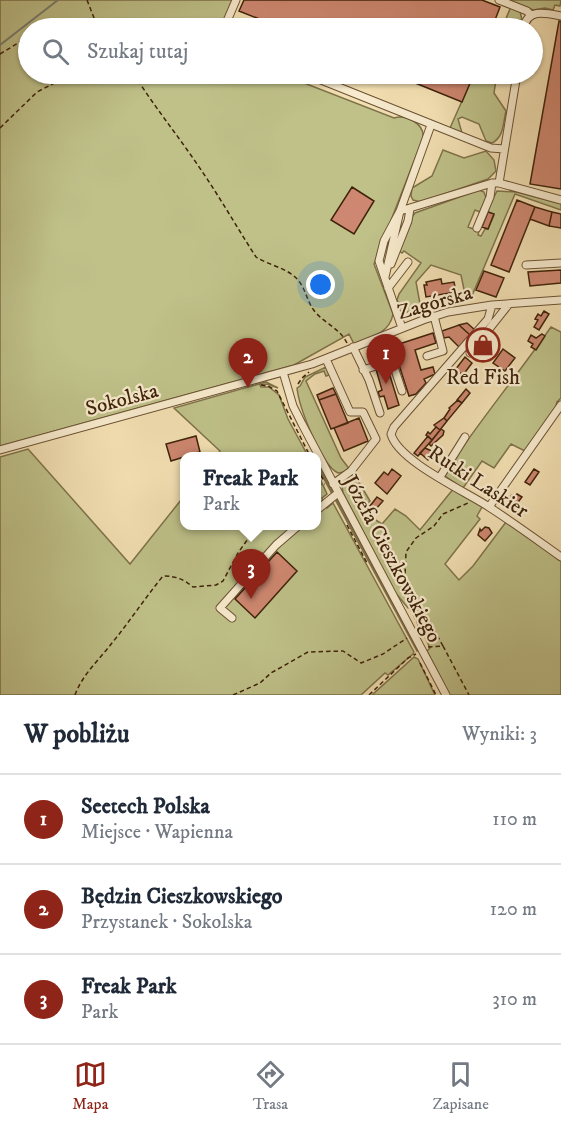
<!DOCTYPE html>
<html lang="pl">
<meta charset="utf-8">
<style>
:root{--surface:#fff;--page:#f2f2f3;--text:#1f2937;--muted:#747a83;--line:#e0e1e3;--accent:#8f2418}
body{margin:0;font-family:"IM FELL DW Pica",serif;background:var(--page);color:var(--text)}
.you{position:absolute;left:321px;top:285px;width:21px;height:21px;margin:-15px;border:4px solid #fff;border-radius:50%;background:#1a73e8;box-shadow:0 0 0 9px #1a73e833}
.badge{display:grid;place-items:center;width:39px;height:39px;border-radius:50%;background:var(--accent);color:#fff;font-size:20px;font-weight:700}
.pin{position:absolute;translate:-50% -50px;filter:drop-shadow(0 2px 3px #0008)}
.pin::after{content:'';position:absolute;top:32px;width:21px;height:18px;background:inherit;clip-path:polygon(0 0,100% 0,50% 100%)}
.popup{position:absolute;left:180px;top:452px;width:141px;height:78px;box-sizing:border-box;display:grid;place-content:center;border-radius:12px;background:var(--surface);filter:drop-shadow(0 2px 4px #0005);font-size:20px;white-space:nowrap;color:var(--muted)}
.popup b{font-size:22px;color:var(--text)}
.popup::after{content:'';position:absolute;left:50%;top:100%;margin-left:-12px;border:12px solid transparent;border-top-color:var(--surface)}
.list{margin:0;padding:0;list-style:none}
h2{display:flex;justify-content:space-between;align-items:center;height:78px;margin:0;padding:0 24px;font-size:26px}
h2 small{font-size:20px;font-weight:400;color:var(--muted)}
.list li{display:grid;grid-template-columns:39px 1fr auto;gap:18px;align-items:center;box-sizing:border-box;height:90px;padding:0 24px;border-top:2px solid var(--line)}
.list b{display:block;font-size:22px;white-space:nowrap}
.list p{margin:0;font-size:20px;white-space:nowrap;color:var(--muted)}
.list em{font-size:20px;font-style:normal;color:var(--muted)}
.icon{flex:none;width:33px;height:33px;fill:none;stroke:currentColor;stroke-width:2;stroke-linecap:round;stroke-linejoin:round}
.map{position:relative;flex:none;width:561px;height:695px;overflow:hidden}
.search{position:absolute;background:var(--surface);box-shadow:0 2px 4px #0004;left:18px;right:18px;top:18px;height:66px;display:flex;align-items:center;gap:15px;box-sizing:border-box;padding:0 21px;border-radius:33px;color:var(--muted);font-size:22px}
.sheet{height:348px;background:var(--surface)}
nav{display:flex;justify-content:space-around;align-items:center;box-sizing:border-box;height:84px;border-top:2px solid var(--line);background:var(--surface);font-size:16px;color:var(--muted)}
nav a{display:grid;justify-items:center;gap:3px}
nav .on{color:var(--accent)}
.map>svg:first-child{display:block}
.green{fill:#bfc189;stroke:#7e7249;stroke-width:1.5}
.lines{fill:none;stroke-linecap:round;stroke-linejoin:round}
.stream{stroke:#797d71;stroke-width:2}
.building{fill:#ce8770;stroke:#3e2209;stroke-width:1.5}
.minor-casing{stroke:#6b5133;stroke-width:9}
.path{stroke:#3e2209;stroke-width:1.5;stroke-dasharray:4.5 3;stroke-linecap:butt}
.minor{stroke:#f7eacd;stroke-width:7}
.labels{text-anchor:middle;dominant-baseline:central;stroke-width:4.5;stroke-linejoin:round;paint-order:stroke}
.street-label{font-size:21px;fill:#3e2209;stroke:#f7eacd}
.poi-label{font-size:21px;fill:#3e2209;stroke:#f7eacd}
</style>
<div class="map">
<svg width="561" height="695" viewBox="0 0 561 695">
<rect width="100%" height="100%" fill="#f2dfb2"/>
<filter id="stains"><feTurbulence type="fractalNoise" baseFrequency=".00333" numOctaves="4"/><feColorMatrix values="0 0 0 0 .2 0 0 0 0 .09 0 0 0 0 .02 0 0 0 .5 -.17"/></filter>
<radialGradient id="worn" r=".72"><stop offset=".6" stop-color="#630" stop-opacity="0"/><stop offset="1" stop-color="#630" stop-opacity=".3"/></radialGradient>
<path class="green" d="M0,0H233L221,28H28V74H281L394,118C406,114 425,124 423,138L374,264L393,314C390,333 370,338 354,344L349,334L294,365L0,446Z
M509,0H561L560,6L555,5L553,10L545,8L533,10Z
M512,7L520,11L522,20H518L519,28H511L507,24L505,28H502L510,9Z
M474,74H497L494,93L506,111C503,123 504,137 492,143L486,141L479,124L462,117L458,119L462,133L450,128Z
M443,150L464,158L486,151L494,160L496,171L488,179L421,202L413,200L411,196L412,188L432,176Z
M479,190L484,192L486,198L480,212L475,210L468,227L479,231L478,235L481,236L485,229H488L494,215L487,211L497,191L517,192L561,204V210L515,194L471,298L466,299L461,275L431,265L416,282L421,309L403,313L397,300L399,294L421,263L404,251L402,253L399,251L412,217L415,213Z
M551,327L561,332V398L557,402L555,410L525,451L511,444L494,468L482,461L463,488L445,476L444,474C478,423 516,377 551,327Z
M326,367L329,375L326,376L324,371L315,374L306,381L341,458L357,479L370,501L367,504L374,519L382,524L395,509L406,516L420,530L454,488L482,507L477,516L480,519L445,564L459,580L473,566L506,522L561,561V695H450L427,651L430,648L411,607L408,608L394,591L343,493L342,486L348,479L344,472L338,473C321,465 299,407 297,388L300,386L305,377Z
M266,382L278,388L267,384L260,385L261,387H269L279,395L288,419L308,456H216L220,451L174,408Z
M28,449L130,564L185,495V526H317V472L327,494L322,498L327,508L333,503L414,652L413,654L388,675L385,673L361,695H0V457Z
M317,463L418,650L417,651L317,466Z
M414,657L418,659L435,695H372Z"/>
<g class="lines">
<path class="stream" d="M0,45L58,0"/>
</g>
<path class="building" d="M244,0H482L500,7L492,28H282L239,11Z
M559,21H561V189L530,184Z
M393,74H474L462,102Z
M352,187L374,201L354,234L331,220Z
M517,200L535,207L509,272L491,265Z
M535,207L552,212L549,226L530,219Z
M488,212L494,214L488,229L482,227Z
M552,212L561,214V228L549,226Z
M561,270V283L530,286L528,272Z
M484,271L504,278L496,297L476,290Z
M441,279L442,284L454,282L456,292L426,297L424,285H427L426,282Z
M544,311L549,314L539,330L534,327L538,320L535,319L538,314L541,316Z
M467,323L475,330L470,335L459,325Z
M459,325L470,335L459,347L449,337L444,338L442,331Z
M433,333L436,343L415,350L421,370L433,367L435,374L424,379L426,383L416,394L409,396L393,346Z
M542,334L545,336L536,350L531,347L533,344L528,341L531,335L536,338Z
M483,344L489,348L479,361L474,357Z
M503,349L515,358L505,371L493,363Z
M465,357L472,363L463,375L455,370Z
M387,366L399,405L388,409L384,396L380,397L379,395L378,392L382,390L376,369Z
M333,388L336,394L319,400L317,395Z
M466,389L470,393L462,403L457,400Z
M336,394L348,423L331,429L319,400Z
M458,400L462,403L447,421L444,418L450,409L449,408Z
M359,418L368,441L344,451L334,428Z
M444,418L447,421L440,430L434,425Z
M436,427L440,430L432,440L426,435L428,432L430,434Z
M441,429L444,431L443,435L431,446L429,444Z
M196,436L200,452L171,461L166,444Z
M428,436L432,440L418,456L414,453Z
M425,448L434,452L428,460L420,453Z
M392,469L401,476L387,494L375,483L384,472L388,475Z
M534,469L539,472L530,485L525,482Z
M517,494L522,497L512,510L507,507L512,500L509,498L512,495L514,497Z
M377,497L383,501L375,510L370,506Z
M485,527L489,528L492,533L485,541L478,535L480,529L481,531Z
M277,552L297,571L255,618L235,599Z"/>
<g class="lines">
<g class="minor-casing">
<path id="minor" d="M499,0L527,11L531,15
M224,28L236,0
M524,28C527,8 546,13 561,16
M306,74L491,148L504,149
M499,183L517,74
M477,228L490,197L492,183
M391,264L408,221L410,209
M526,265L561,263
M385,277L400,211L431,125
M388,288L408,262
M492,305L488,319L394,427L391,434C398,461 465,491 489,507C514,523 537,540 561,557
M402,328L379,261L384,241L400,211L492,183H499L561,200
M353,347L369,380L380,413
M470,353L509,304
M427,356L443,351L434,316
M326,359L350,412H363L376,439L351,471L333,484
M363,370L392,361L402,391
M283,372L293,406L302,424L446,695
M0,450L312,364L423,320L448,312L492,305L561,300
M440,477L465,437
M489,507L561,405
M317,510L338,493
M232,618L220,608L276,545L298,526"/>
</g>
<path class="path" d="M87,0L98,28
M42,28L51,23L64,28
M0,54L28,37
M134,74C153,105 176,133 197,164C218,194 236,226 256,257C268,265 288,268 298,280C306,289 307,303 316,313C326,324 340,329 347,343
M0,128L37,92L72,74
M298,384L302,378L309,372
M261,385L268,386L277,391L310,456
M317,469L324,481
M317,485L325,484
M347,525L367,563
M410,608L424,637
M443,646L405,576L406,552L416,538L434,526L443,514L468,503
M428,647L443,646L469,695
M420,663L436,695
M75,695C82,675 99,660 112,643C130,621 145,598 163,576C176,576 183,579 193,587L216,585L223,581L238,553L257,526
M233,695L260,683L271,673L308,652L343,651L361,663L383,654L407,638
M369,695L408,658L416,654"/>
<use href="#minor" class="minor"/>
</g>
<defs>
<g id="shop-ring" transform="scale(1.725)"><circle r="9.5" fill="#f7eacd" stroke="#8f2418" stroke-width="1.5"/><path d="M-5-2.5h2.3a2.7 3.5 0 0 1 5.4 0H5L5.5 6h-11ZM-1.5-2.5h3a1.5 2.3 0 0 0-3 0Z" fill="#8f2418"/></g>
</defs>
<g fill-rule="evenodd">
<use href="#shop-ring" x="483" y="345"/>
</g>
<g class="labels">
<g class="street-label">
<text transform="translate(435 303) rotate(-16)">Zagórska</text>
<text transform="translate(122 400) rotate(-15)">Sokolska</text>
<text transform="translate(478 482) rotate(33)">Rutki Laskier</text>
<text transform="translate(392 559) rotate(62)">Józefa Cieszkowskiego</text>
</g>
<g class="poi-label">
<text x="483" y="378">Red Fish</text>
</g>
</g>
<rect width="100%" height="100%" filter="url(#stains)"/>
<rect width="100%" height="100%" fill="url(#worn)"/>
</svg>
<div class="you"></div>
<div class="pin badge" style="left:386px;top:384px">1</div>
<div class="pin badge" style="left:248px;top:388px">2</div>
<div class="pin badge" style="left:251px;top:599px">3</div>
<div class="popup"><b>Freak Park</b>Park</div>
<div class="search"><svg class="icon" aria-label="search" viewBox="0 0 24 24"><circle cx="10" cy="10" r="6"/><path d="M15 15l6 6"/></svg>Szukaj tutaj</div>
</div>
<section class="sheet">
<h2>W pobliżu<small>Wyniki: 3</small></h2>
<ul class="list">
<li><span class="badge">1</span><div><b>Seetech Polska</b><p>Miejsce · Wapienna</p></div><em>110 m</em></li>
<li><span class="badge">2</span><div><b>Będzin Cieszkowskiego</b><p>Przystanek · Sokolska</p></div><em>120 m</em></li>
<li><span class="badge">3</span><div><b>Freak Park</b><p>Park</p></div><em>310 m</em></li>
</ul>
</section>
<nav>
<a class="on"><svg class="icon" aria-label="map" viewBox="0 0 24 24"><path d="M3 6l6-2 6 2 6-2v14l-6 2-6-2-6 2zM9 4v14M15 6v14"/></svg>Mapa</a>
<a><svg class="icon" aria-label="directions" viewBox="0 0 24 24"><path d="M12 3l9 9-9 9-9-9zM9 14v-3h6M13 9l2 2-2 2"/></svg>Trasa</a>
<a><svg class="icon" aria-label="saved" viewBox="0 0 24 24"><path d="M7 4h10v16l-5-4-5 4z"/></svg>Zapisane</a>
</nav>
